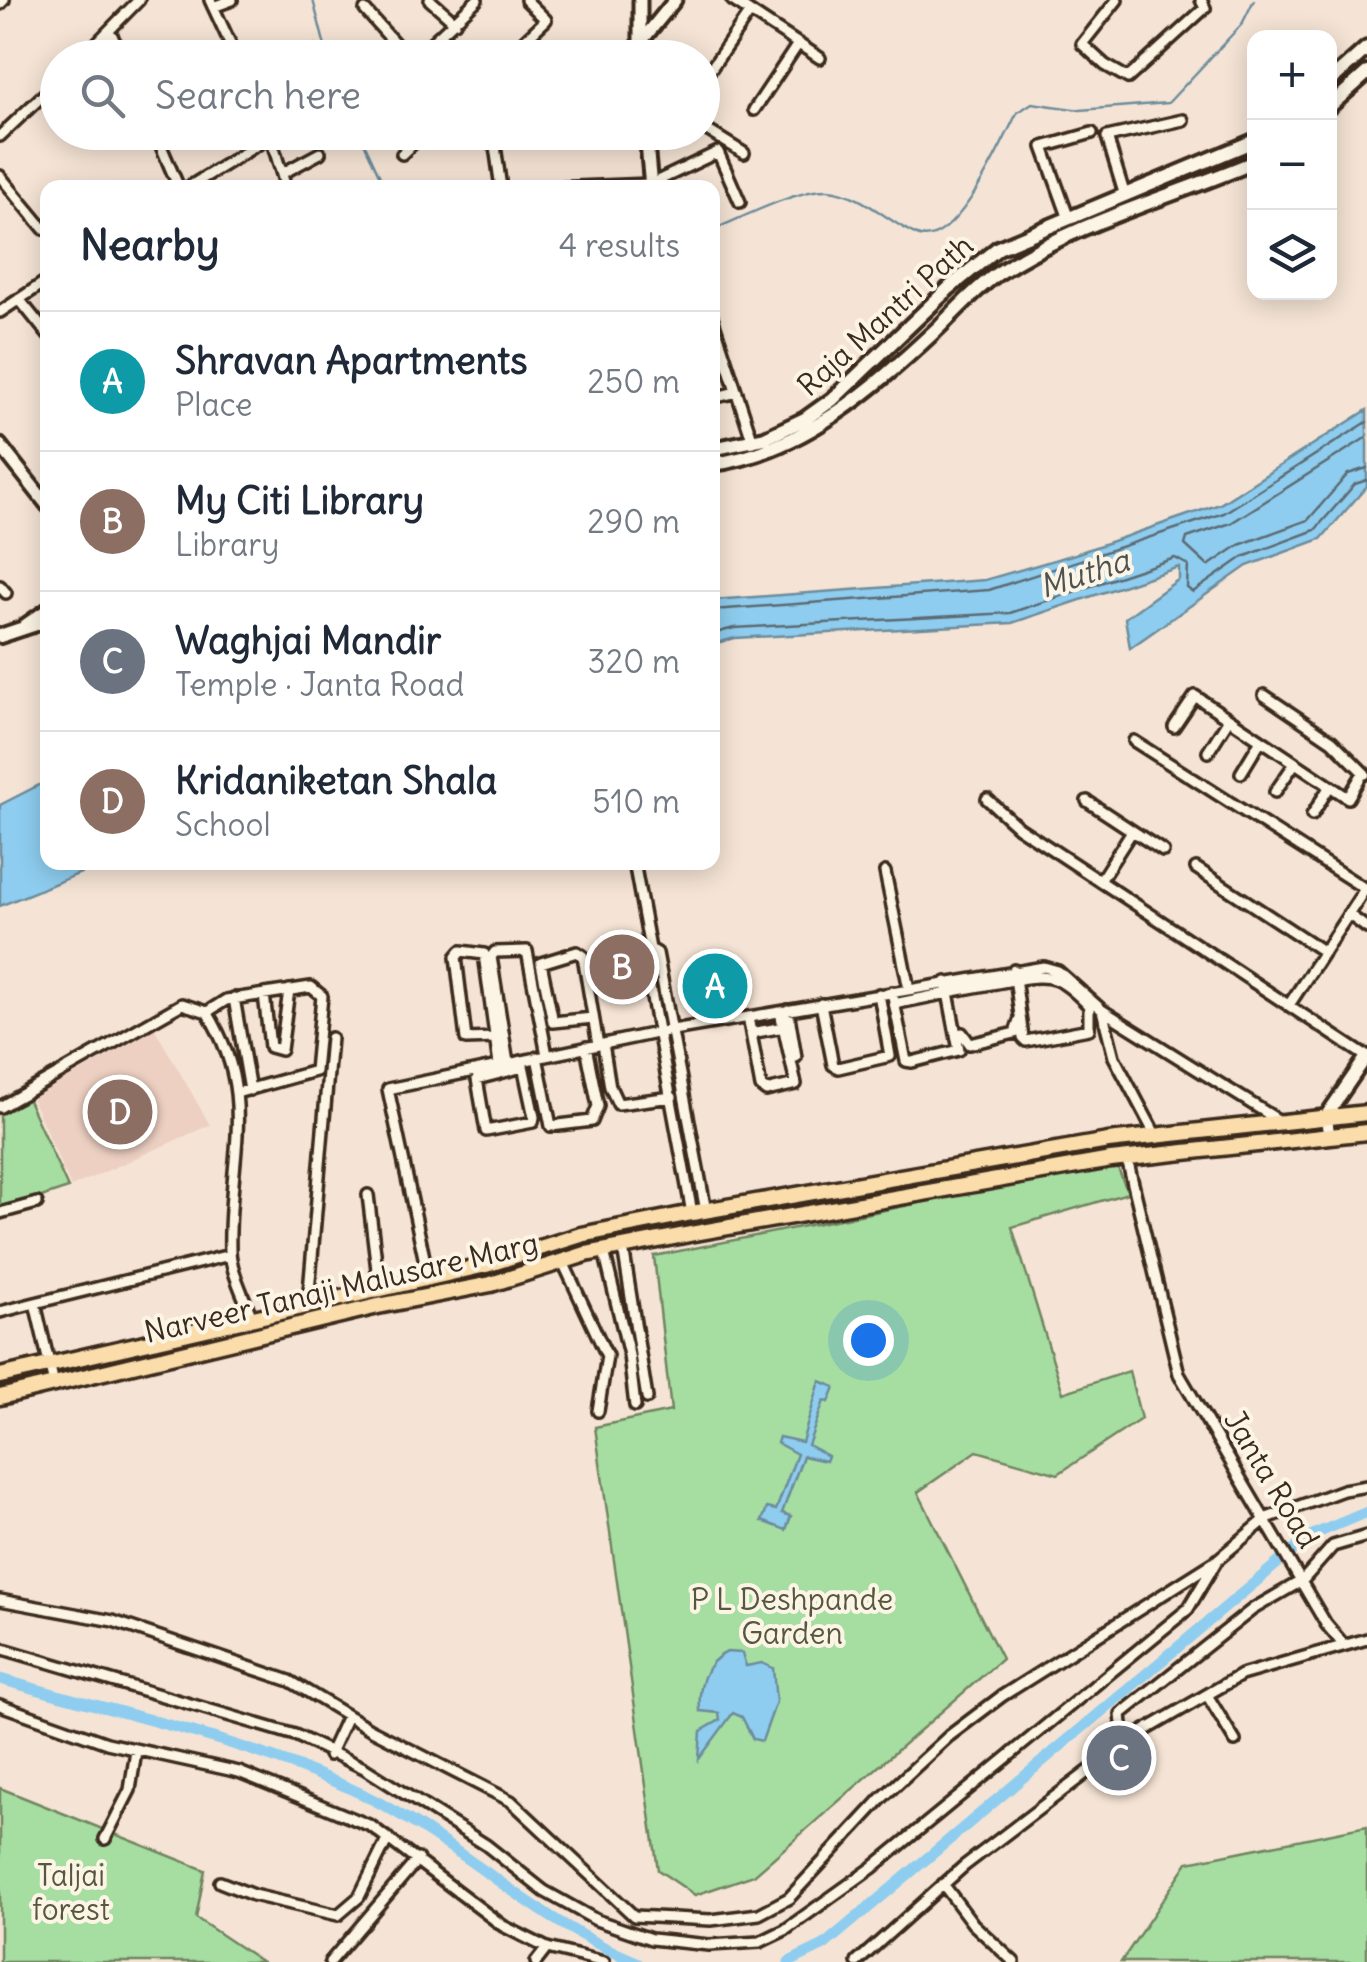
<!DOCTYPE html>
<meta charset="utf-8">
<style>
:root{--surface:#fff;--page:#f2f2f3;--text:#1f2937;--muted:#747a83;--line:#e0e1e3;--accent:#0b8043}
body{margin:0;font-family:Delius,sans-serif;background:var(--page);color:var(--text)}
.controls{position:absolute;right:30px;top:30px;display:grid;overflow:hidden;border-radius:20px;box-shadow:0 5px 25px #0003}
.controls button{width:90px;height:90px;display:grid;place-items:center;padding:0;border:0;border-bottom:2px solid var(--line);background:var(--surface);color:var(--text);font:50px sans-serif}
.you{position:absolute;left:868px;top:1340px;width:35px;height:35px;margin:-25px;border:8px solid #fff;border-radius:50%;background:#1a73e8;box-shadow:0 0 0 15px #1a73e833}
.badge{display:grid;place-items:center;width:65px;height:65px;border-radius:50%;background:var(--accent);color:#fff;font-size:32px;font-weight:700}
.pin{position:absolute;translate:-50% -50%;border:5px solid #fff;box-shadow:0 2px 10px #0006}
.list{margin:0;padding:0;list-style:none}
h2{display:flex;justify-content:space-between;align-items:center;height:130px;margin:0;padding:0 40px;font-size:42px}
h2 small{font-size:32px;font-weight:400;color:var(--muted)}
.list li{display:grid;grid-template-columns:65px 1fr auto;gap:30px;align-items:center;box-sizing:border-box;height:140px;padding:0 40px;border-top:2px solid var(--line)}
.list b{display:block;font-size:38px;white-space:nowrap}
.list p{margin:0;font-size:32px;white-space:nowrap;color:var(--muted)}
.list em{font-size:32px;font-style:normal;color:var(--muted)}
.icon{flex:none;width:55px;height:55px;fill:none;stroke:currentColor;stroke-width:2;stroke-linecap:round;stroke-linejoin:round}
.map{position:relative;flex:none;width:1367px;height:1962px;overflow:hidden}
.search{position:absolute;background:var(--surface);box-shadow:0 5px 25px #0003;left:40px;top:40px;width:680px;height:110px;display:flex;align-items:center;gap:25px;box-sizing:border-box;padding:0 35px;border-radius:55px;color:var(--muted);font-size:38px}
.panel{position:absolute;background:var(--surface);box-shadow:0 5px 25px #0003;left:40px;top:180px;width:680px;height:690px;border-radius:20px}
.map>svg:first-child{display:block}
.built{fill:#edd0c2}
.green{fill:#a6dea2;stroke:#708460;stroke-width:2.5}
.water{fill:#8ecdef;stroke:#6d8c9b;stroke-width:2.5}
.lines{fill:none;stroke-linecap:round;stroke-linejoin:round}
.shore{stroke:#5c6b72;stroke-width:2.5}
.stream{stroke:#6d8c9b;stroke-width:2.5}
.canal{stroke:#8ecdef;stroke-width:11}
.minor-casing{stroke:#3b2a1e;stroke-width:16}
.tertiary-casing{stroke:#3b2a1e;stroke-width:19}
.secondary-casing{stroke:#3b2a1e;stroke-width:20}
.primary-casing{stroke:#3b2a1e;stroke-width:21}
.minor{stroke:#fcf5e5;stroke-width:9}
.tertiary{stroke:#fcf5e5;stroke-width:11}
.secondary{stroke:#fcf5e5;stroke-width:12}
.primary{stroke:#faddab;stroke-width:14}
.labels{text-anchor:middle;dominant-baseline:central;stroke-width:8;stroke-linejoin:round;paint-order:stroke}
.street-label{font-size:30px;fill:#3b2a1e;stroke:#fcf5e5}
.park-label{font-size:30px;fill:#56573f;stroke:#fcf5e5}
.water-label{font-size:32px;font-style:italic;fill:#505352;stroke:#fcf5e5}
</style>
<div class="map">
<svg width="1367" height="1962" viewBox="0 0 1367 1962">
<rect width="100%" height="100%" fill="#f5e4d5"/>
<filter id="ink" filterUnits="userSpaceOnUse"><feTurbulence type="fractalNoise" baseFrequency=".01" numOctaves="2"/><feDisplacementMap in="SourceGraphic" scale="20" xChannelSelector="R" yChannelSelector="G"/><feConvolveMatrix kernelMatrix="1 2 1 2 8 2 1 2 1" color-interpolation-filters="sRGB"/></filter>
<g filter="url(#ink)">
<path class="built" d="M155,1029L210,1125L71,1187L32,1099Z"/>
<path class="green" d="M28,1100L68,1188L0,1211V1112Z
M1116,1164L1128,1193L1012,1227L1063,1393L1129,1371L1141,1419L1058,1474L977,1451L918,1492L1002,1659L754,1875L695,1895L658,1870L595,1427L671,1411L654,1256Z
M0,1788L205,1870L196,1918L262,1962H0Z
M1367,1826V1962H1121L1188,1862Z"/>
<path class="water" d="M1367,410V486L1321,539L1247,566L1130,648L1125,618L1179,579V567L1012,623L735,638L713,644V600L985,580L1075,554L1220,504Z
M47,781L48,862L105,863L0,906V805Z
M820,1381L835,1387L829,1402L824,1401L808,1445L828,1456L826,1461L803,1456L782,1513L791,1516L786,1530L762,1521L767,1508L776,1510L797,1454L777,1443L779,1437L802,1442Z
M727,1652L742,1653L746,1666L762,1663L773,1668L776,1702L762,1741L753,1739L742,1717L733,1713L699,1759L701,1731L720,1720L719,1713L700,1711C698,1688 704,1662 727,1652Z"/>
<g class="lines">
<path class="shore" d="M1367,437L1231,523L1187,538L1185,545L1208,566L1239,545L1308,520L1348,474L1367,468
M712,610L989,590L1224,513L1367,422
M712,634L734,628L1010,613L1175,558L1188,565L1187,588L1193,592L1243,557L1315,530L1355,484L1367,480"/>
<path class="stream" d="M313,0L328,58
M359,132L380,177L398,188
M712,230C740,219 799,188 828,190C862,193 888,222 917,235C955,252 1003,140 1017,113L1032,103L1080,110L1168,103L1242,24L1254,0"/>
<path class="canal" d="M0,1679C121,1714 250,1740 364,1795C460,1842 536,1922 637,1962
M789,1962L824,1945L1310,1536L1367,1512"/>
<g class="minor-casing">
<path id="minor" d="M210,0L237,58
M430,0L455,22
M732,0L820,58
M1117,0L1082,44L1105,65L1128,78L1205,8L1201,0
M0,4L4,0
M213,7L232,0
M365,10L408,58
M110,31L122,58
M82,58L139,0
M298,58L312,52
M415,58L477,0
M506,58L546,20L526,0
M704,79L750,12
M754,110L798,44
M702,127L744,153
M155,132L179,188
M493,132L501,188
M270,135L286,188
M0,136L58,81
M402,154L425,132
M283,173L320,153
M0,176L44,229
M187,188L270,137
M551,188L651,184L718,152L740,202
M1125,196L1107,137L1183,120
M1069,219L1043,147L1092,133
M19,299L48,335
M0,312L48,280
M712,317L753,442
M712,398L737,392
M0,586L6,593
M1264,695L1332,741L1365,774
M1174,727L1195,696L1348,798L1363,773
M1134,741L1367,890
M1208,752L1229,719
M1241,773L1261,740
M1275,792L1295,763
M987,799L1018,827L1367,1057
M1087,801L1163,851
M1312,815L1330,786
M634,862L650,949L644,955L692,1213
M1196,868L1324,952
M885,872L909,989
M1100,881L1132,831
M1348,914L1367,928
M650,949L657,953L706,1211
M1014,970L1023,1038L1026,1041L1089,1029V1006C1063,979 1052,972 1016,980
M953,991L1013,980
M892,992L906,1061L912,1062L959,1050L946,982
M264,994L270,1047L281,1050L289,990
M234,998L250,1090
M821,1004L833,1065L838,1068L890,1056L879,994
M894,1004L948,993
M1289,1005L1365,889
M788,1010L796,1057
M1102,1010L1114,1057L1156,1136
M207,1012L226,1000L311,987L322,996L315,1071L240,1092
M748,1017L761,1087L766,1091L796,1084L780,1012
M593,1018L553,1022L541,963L577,952L583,956L598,1045
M751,1033L784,1027
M962,1033L970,1044L1015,1033L1019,1021
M495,1038L466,1039L456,957L461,951L484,954L499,1065
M603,1044L610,1087L618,1104L672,1097
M537,1057L551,1126L592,1121L598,1106L586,1047
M522,1061L534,1117L533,1122L486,1131L477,1079L523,1067
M508,1063L491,957L495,952L527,951L547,1055
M0,1107L182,1004L207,1012C260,1098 227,1159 230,1251C231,1272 244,1296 251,1316
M1127,1159L1179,1374L1326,1624L1343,1644
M368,1195L379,1286
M0,1213L37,1203
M623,1247L647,1398
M604,1251L629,1355L635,1406
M563,1262L607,1356L598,1411
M428,1276L388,1089L661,1032L1044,967L1058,971L1102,1010L1278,1120
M308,1303L331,1038
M0,1312L35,1303
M54,1384L35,1303L230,1255
M0,1600L113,1621L290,1681L370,1729L511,1801L634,1916L711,1920L759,1914L789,1898L882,1798L949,1736L1002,1696L1216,1561L1267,1518L1343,1490L1367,1486
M0,1648L295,1735L364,1768L486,1845L544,1891L596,1920L651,1939L709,1945L760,1942L785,1930L872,1868L1188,1609L1216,1562
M1207,1695L1235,1741
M0,1705L107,1743L239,1772L371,1826L503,1926L547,1948L604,1962
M1124,1744L1121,1714L1253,1609L1303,1580L1333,1546L1367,1536
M329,1755L347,1716
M105,1839L130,1790L136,1751
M220,1882L253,1895L338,1915L359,1897L388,1838
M943,1884L973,1924L1014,1962
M330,1962L418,1859
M536,1962L547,1948
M857,1962L964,1866L1132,1738L1241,1675L1367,1639"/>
</g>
<g class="tertiary-casing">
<path id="tertiary" d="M640,0V58
M640,43L675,0
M646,132L651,188
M0,445L48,506
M1329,1135L1326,1116L1367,1056"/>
</g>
<g class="secondary-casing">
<path id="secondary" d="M1330,81L1367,48
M1330,106L1367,73
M712,449L765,438L805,419L833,399L949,288L998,248L1254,141
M712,464C801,453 873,389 936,330C956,311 975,289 997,274C1075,222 1170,198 1254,162
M25,626L48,610
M0,636L48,620"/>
</g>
<g class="primary-casing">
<path id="primary" d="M0,1376L486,1265L581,1235L692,1213L1108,1141L1367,1113
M0,1397L378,1306L491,1284L586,1254L695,1233L1111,1160L1367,1132"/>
</g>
<use href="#minor" class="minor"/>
<use href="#tertiary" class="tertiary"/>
<use href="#secondary" class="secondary"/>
<use href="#primary" class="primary"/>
</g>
</g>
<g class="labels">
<g class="street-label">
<text transform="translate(885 315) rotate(-42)">Raja Mantri Path</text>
<text transform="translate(341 1287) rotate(-13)">Narveer Tanaji Malusare Marg</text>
<text transform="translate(1272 1479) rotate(59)">Janta Road</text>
</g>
<g class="park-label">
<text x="792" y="1599">P L Deshpande<tspan x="792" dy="34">Garden</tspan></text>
<text x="71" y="1875">Taljai<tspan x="71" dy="34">forest</tspan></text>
</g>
<g class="water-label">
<text transform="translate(1084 573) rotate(-18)">Mutha</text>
</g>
</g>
</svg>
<div class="controls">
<button>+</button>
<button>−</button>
<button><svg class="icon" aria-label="layers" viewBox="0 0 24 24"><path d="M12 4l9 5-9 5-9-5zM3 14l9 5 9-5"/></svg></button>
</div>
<div class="you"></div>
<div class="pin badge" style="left:715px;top:986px;background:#0f9aa8">A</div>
<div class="pin badge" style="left:622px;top:967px;background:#8d6e63">B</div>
<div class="pin badge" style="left:1119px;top:1758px;background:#6b7280">C</div>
<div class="pin badge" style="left:120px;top:1112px;background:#8d6e63">D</div>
<div class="search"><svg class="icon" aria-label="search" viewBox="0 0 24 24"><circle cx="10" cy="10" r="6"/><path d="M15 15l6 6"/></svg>Search here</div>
<section class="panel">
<h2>Nearby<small>4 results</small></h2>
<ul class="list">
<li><span class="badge" style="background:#0f9aa8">A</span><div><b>Shravan Apartments</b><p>Place</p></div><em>250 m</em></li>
<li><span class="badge" style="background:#8d6e63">B</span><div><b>My Citi Library</b><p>Library</p></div><em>290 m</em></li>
<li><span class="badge" style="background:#6b7280">C</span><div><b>Waghjai Mandir</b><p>Temple · Janta Road</p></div><em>320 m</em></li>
<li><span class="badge" style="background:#8d6e63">D</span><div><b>Kridaniketan Shala</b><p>School</p></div><em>510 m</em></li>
</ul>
</section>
</div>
